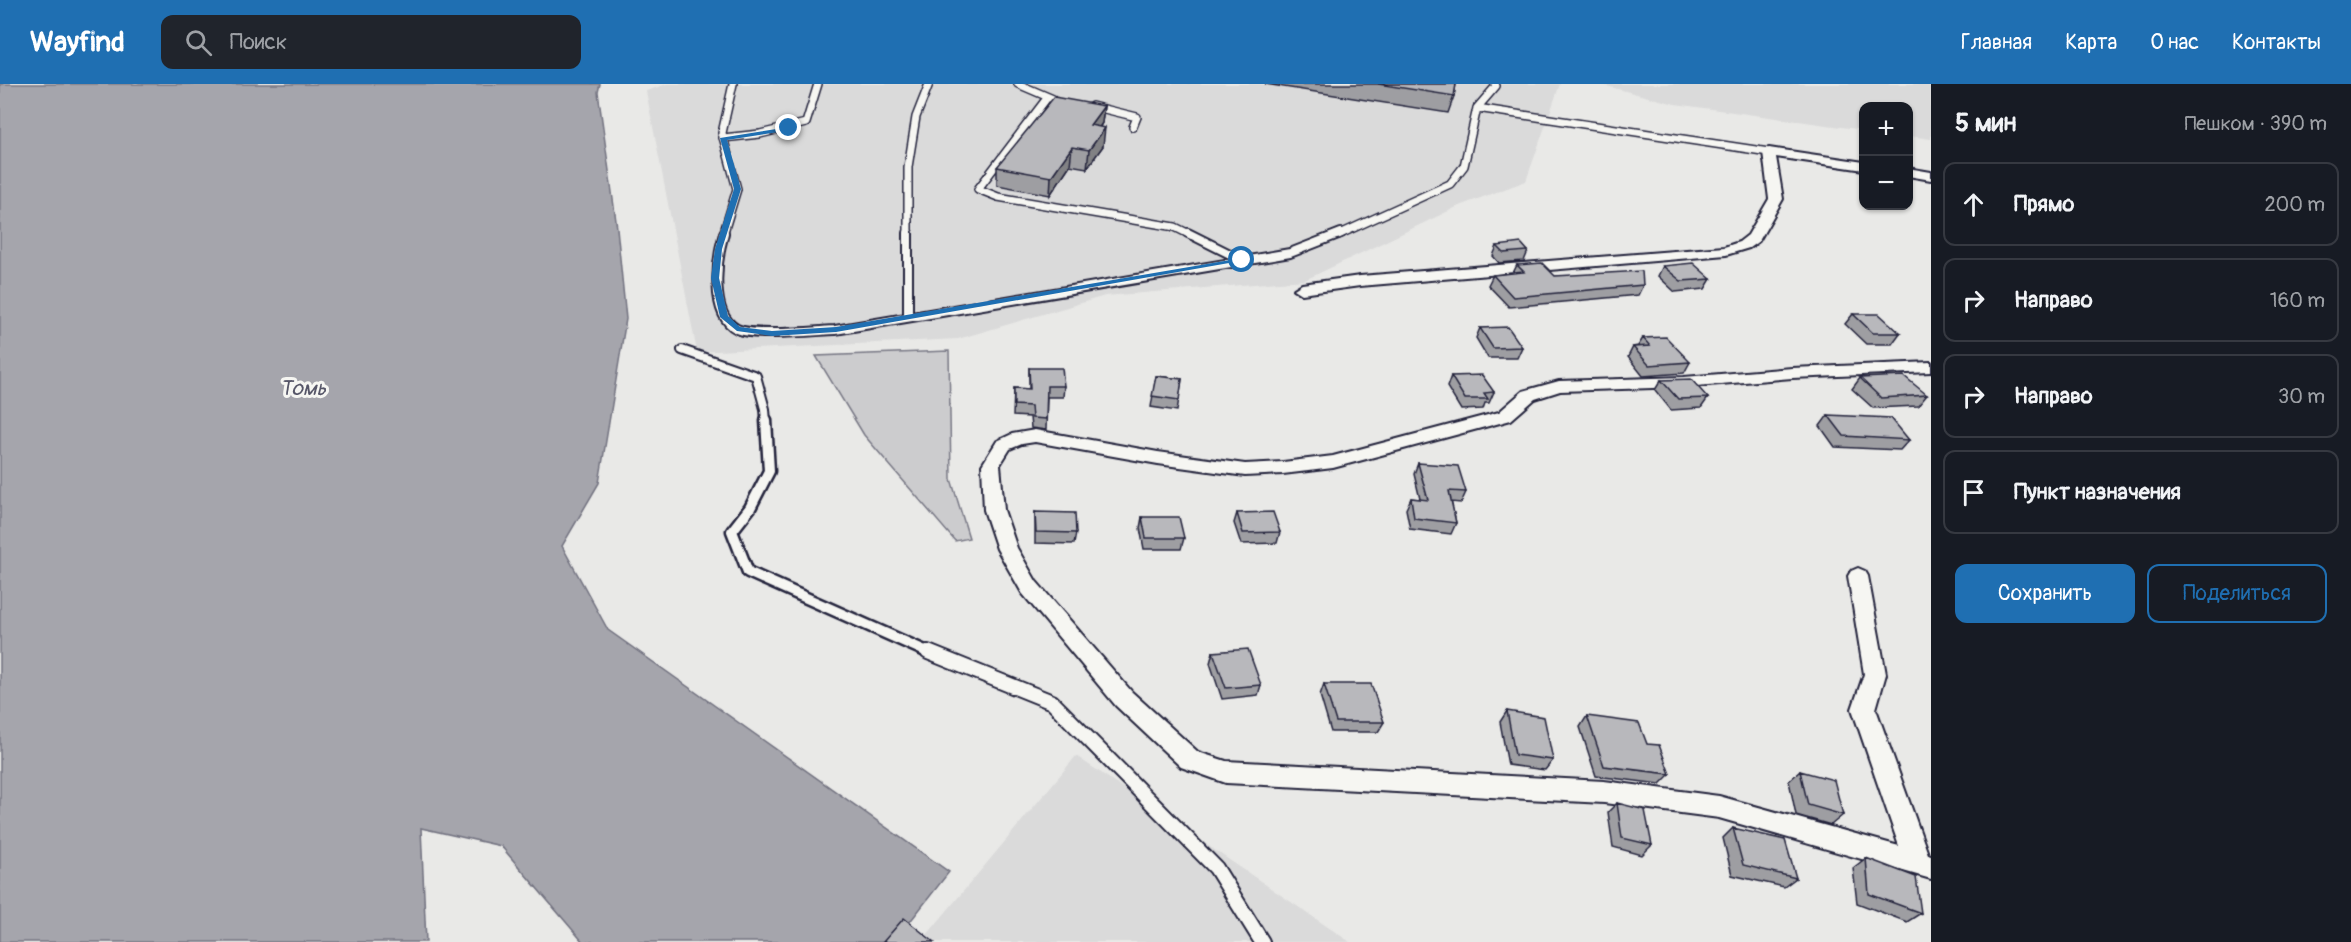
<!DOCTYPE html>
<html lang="ru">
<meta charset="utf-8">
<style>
:root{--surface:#171b24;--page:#20242c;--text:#f1f3f6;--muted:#9ea1a6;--line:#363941;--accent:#1f6fb2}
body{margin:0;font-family:Pangolin,sans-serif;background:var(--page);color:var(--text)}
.controls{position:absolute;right:18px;top:18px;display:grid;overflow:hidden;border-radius:12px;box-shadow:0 2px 4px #0004}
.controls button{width:54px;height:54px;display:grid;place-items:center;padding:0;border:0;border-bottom:2px solid var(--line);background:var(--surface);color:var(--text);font:30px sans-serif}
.stop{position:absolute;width:18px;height:18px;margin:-14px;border:4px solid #1f6fb2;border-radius:50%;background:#fff}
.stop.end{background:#1f6fb2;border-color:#fff;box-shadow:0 2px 6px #0008}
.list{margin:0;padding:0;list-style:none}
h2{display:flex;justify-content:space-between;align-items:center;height:78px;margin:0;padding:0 24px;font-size:26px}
h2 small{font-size:20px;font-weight:400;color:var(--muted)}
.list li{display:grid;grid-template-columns:39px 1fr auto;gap:18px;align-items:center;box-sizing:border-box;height:84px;margin:0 12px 12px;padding:0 12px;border:2px solid var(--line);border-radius:12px}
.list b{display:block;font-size:22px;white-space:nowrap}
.list em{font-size:20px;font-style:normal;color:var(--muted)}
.actions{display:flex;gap:12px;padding:18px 24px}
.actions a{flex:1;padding:14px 0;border:2px solid var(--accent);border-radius:12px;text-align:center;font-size:21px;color:var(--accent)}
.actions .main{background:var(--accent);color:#fff}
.icon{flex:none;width:33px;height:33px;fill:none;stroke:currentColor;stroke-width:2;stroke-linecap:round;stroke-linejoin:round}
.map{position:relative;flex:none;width:1931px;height:858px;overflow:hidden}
header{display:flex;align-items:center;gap:36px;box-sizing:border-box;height:84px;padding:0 30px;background:var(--accent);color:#fff}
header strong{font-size:28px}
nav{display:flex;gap:33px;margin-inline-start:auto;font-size:21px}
.search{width:420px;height:54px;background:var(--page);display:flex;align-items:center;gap:15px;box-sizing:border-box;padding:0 21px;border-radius:12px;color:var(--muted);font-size:22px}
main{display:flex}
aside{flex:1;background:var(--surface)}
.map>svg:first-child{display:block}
.built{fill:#dadada}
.green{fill:#ccccce;stroke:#777784;stroke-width:1.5}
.water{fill:#a5a5ac;stroke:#71717f;stroke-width:1.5}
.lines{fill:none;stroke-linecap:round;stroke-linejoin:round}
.lane-far3-casing{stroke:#22223b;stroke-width:10}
.lane-far2-casing{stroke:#22223b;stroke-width:12}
.lane-far1-casing{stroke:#22223b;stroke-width:15}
.lane-casing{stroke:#22223b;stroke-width:18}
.street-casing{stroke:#22223b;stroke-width:4}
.lane-far3{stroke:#f6f6f2;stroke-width:7}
.lane-far2{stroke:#f6f6f2;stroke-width:8}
.lane-far1{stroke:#f6f6f2;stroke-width:10}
.lane{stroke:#f6f6f2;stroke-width:14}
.street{fill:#f6f6f2;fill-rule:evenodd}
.wall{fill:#9e9ea2;stroke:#22223b;stroke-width:1.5}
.shaded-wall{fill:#818184;stroke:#22223b;stroke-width:1.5}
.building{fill:#b8b8bc;stroke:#22223b;stroke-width:1.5}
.route{fill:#1f6fb2}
.labels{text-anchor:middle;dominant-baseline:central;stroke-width:6;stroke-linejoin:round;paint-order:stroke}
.water-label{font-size:21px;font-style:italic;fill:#565668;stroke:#f6f6f2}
</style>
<header>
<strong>Wayfind</strong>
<div class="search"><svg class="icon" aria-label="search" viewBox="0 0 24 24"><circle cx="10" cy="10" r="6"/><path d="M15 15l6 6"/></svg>Поиск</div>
<nav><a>Главная</a><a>Карта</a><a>О нас</a><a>Контакты</a></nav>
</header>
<main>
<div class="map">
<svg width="1931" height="858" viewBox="0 0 1931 858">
<rect width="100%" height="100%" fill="#e9e9e7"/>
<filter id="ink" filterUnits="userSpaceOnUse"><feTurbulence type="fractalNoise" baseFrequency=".0167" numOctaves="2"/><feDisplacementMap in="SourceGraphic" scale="12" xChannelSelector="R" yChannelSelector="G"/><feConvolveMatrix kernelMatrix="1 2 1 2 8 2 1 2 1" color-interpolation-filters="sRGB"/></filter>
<g filter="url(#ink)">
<path class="built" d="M667,0H1560L1526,97L1459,122L1305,196L1105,212L958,255L697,268L646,7Z
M1599,0H1931V55L1909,52L1908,22H1864L1863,46L1675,20Z
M1076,672L1350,858H921Z"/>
<path class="green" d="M949,267L951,395L969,454L955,457L864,351L816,272Z"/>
<path class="water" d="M0,0H600L598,8L617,144L626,235L599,399L562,462L608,546L949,788L894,858H583L501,762L421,744L426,858H0Z"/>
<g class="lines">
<g class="lane-far3-casing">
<path id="lane-far3" d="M1018,0L1053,15
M1047,14L978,105L998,113L1175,143L1191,151
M1092,22L1137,33L1133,43
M1477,24L1496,2L1495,0
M723,54L760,50L806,39L818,0
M723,151L737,105L722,49L733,0
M908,151V83L916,33L929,0
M1338,151L1450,100L1464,82L1477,24L1769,68"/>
</g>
<g class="lane-far2-casing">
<path id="lane-far2" d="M724,149C717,173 709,231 737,245C754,253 814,247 835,246L1290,169L1341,149
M908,149V231
M1188,149L1242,176
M682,266L756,292L765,325L766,338"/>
</g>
<g class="lane-far1-casing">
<path id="lane-far1" d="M766,336L769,387L750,424L732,447L748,488L932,570"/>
</g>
<g class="lane-casing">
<path id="lane" d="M928,568L1052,618L1216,784L1262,858"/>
</g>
<g class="street-casing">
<path id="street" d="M1769,64L1864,78V86L1776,73L1783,115L1759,157L1749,164L1726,171L1360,202L1302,210L1294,205L1302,200L1360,192L1724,163L1739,158L1748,151L1769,115L1763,68Z
M1908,84L1931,88V96L1908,92Z
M1931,278V288L1792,294L1684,303L1560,307L1535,315L1511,336L1333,384L1283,390L1245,392L1158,380L1035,358L1022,360L1010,365L1000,381L1004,426L1017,464L1036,497L1132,608L1198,668L1226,677L1604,697L1719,712L1899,762L1852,625L1864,590L1848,492L1851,487L1858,484L1865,487L1868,492L1886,590L1876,625L1928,770L1931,771V795L1719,734L1604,719L1226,699L1181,683L1116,622L1022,509L997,465L984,426L982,381L997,357L1012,350L1035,346L1158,368L1245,380L1283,378L1333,372L1499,328L1523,307L1559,297L1684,293L1792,284Z"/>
</g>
<use href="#lane-far3" class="lane-far3"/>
<use href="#lane-far2" class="lane-far2"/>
<use href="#lane-far1" class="lane-far1"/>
<use href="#lane" class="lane"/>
<use href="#street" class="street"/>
</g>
<path class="wall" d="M1265,0H1456L1454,12L1448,29Z
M1104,22L1102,39L1100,43L1103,62L1087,84L1070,81L1050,111L997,101V83Z
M1497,162L1528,167L1524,177L1499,179L1493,172Z
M1517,181L1555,192L1643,201L1638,211L1509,223L1488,201L1493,191L1513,189Z
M1663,182L1711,195L1705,205L1675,208L1658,192Z
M1853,230L1900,249L1892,260H1866L1845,240Z
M1480,244L1522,263L1517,274H1488L1476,254Z
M1643,254L1690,278L1684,289L1643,292L1628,273L1633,263L1638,262Z
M1029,284L1064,302L1063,313H1047L1046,346L1031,344L1030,333L1013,332L1014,304L1029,305Z
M1156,292L1182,295L1177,327L1151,323Z
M1451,292L1494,308L1489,319H1485L1483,325L1461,326L1447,303Z
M1860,294L1927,311L1918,322L1873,324L1852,305Z
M1661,296L1708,314L1701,324L1671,326L1655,306Z
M1828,331L1909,356L1900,366L1835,363L1820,342Z
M1418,379L1466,408L1461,419L1451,418L1456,439L1451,450L1410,445L1406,425L1411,414L1420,415L1414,390Z
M1035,428L1076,449L1074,460L1035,459Z
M1237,429L1280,448L1277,459L1241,460L1234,439Z
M1142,433L1184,454L1181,465H1144L1140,444Z
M1213,568L1261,601L1258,611L1222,615L1210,579Z
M1324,600L1384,638L1378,648H1331L1320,611Z
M1507,627L1553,676L1545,686L1508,681L1500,638Z
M1587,632L1647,660L1670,690L1660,700L1596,692L1580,643Z
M1800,687L1843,731L1831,741L1796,731L1789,697Z
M1617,719L1652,761L1642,771L1613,763L1608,728Z
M1733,744L1796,794L1784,803L1732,791L1723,754Z
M1866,774L1921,829L1907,838L1857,819L1853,784Z"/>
<path class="shaded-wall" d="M1104,22L1102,39L1089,59L1090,41Z
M1105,44L1103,62L1087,84L1089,66Z
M1072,63L1070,81L1050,111L1051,93Z"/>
<path class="building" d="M1378,0H1456L1454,12Z
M1054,13L1104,22L1090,41L1105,44L1089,66L1072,63L1051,93L997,83Z
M1521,159L1528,167L1504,169L1497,162Z
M1542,179L1555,192L1642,187L1643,201L1513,213L1493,191L1524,188L1517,181Z
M1693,179L1711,195L1681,197L1663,182Z
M1853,230H1879L1900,249H1873Z
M1508,243L1522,263L1493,264L1480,244Z
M1666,253L1690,278L1649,281L1633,263L1650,262L1643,254Z
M1029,284H1062L1064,302H1047L1046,335L1032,334L1031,322L1014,321V304L1030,305Z
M1482,291L1494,308L1484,309L1488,315H1465L1451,292Z
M1156,292L1182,295L1179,316L1152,312Z
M1904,292L1927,311L1881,314L1860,294Z
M1691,295L1708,314L1678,315L1661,296Z
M1828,331L1891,334L1909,356L1844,352Z
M1418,379L1458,382L1466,408L1449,407L1456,439L1414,434L1411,414L1428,416Z
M1035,428L1075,429L1076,449L1036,448Z
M1273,428L1280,448L1243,449L1237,429Z
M1142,433H1179L1184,454H1146Z
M1248,565L1261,601L1226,604L1213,568Z
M1324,600H1371L1384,638H1336Z
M1507,627L1544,633L1553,676L1515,671Z
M1587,632L1639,639L1647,660L1659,661L1670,690L1604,682Z
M1800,687L1834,696L1843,731L1808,721Z
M1617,719L1645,726L1652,761L1622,754Z
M1733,744L1785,756L1796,794L1743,781Z
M1866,774L1916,793L1921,829L1869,810Z
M904,834L934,858H883Z"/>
</g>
<path class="route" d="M789,43L791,46L727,56L741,105L722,165L719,194L728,232L740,243L772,247L836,243L1242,174L1246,176L836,248L772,252L737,247L720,233L711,194L715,165L734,105L720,54Z"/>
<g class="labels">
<g class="water-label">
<text x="303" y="304">Томь</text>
</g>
</g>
</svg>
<div class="controls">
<button>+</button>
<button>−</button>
</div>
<div class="stop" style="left:1242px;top:176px"></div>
<div class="stop end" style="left:789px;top:44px"></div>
</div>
<aside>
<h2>5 мин<small>Пешком · 390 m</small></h2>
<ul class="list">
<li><svg class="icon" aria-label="ahead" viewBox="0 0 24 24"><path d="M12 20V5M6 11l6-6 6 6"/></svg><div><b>Прямо</b></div><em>200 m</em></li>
<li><svg class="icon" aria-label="right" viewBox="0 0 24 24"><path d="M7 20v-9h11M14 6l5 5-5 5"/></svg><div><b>Направо</b></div><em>160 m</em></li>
<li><svg class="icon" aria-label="right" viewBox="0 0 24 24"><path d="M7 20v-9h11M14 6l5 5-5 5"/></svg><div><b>Направо</b></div><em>30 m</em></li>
<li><svg class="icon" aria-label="arrive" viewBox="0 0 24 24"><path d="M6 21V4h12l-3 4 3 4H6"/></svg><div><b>Пункт назначения</b></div></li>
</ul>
<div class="actions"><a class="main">Сохранить</a><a>Поделиться</a></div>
</aside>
</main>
